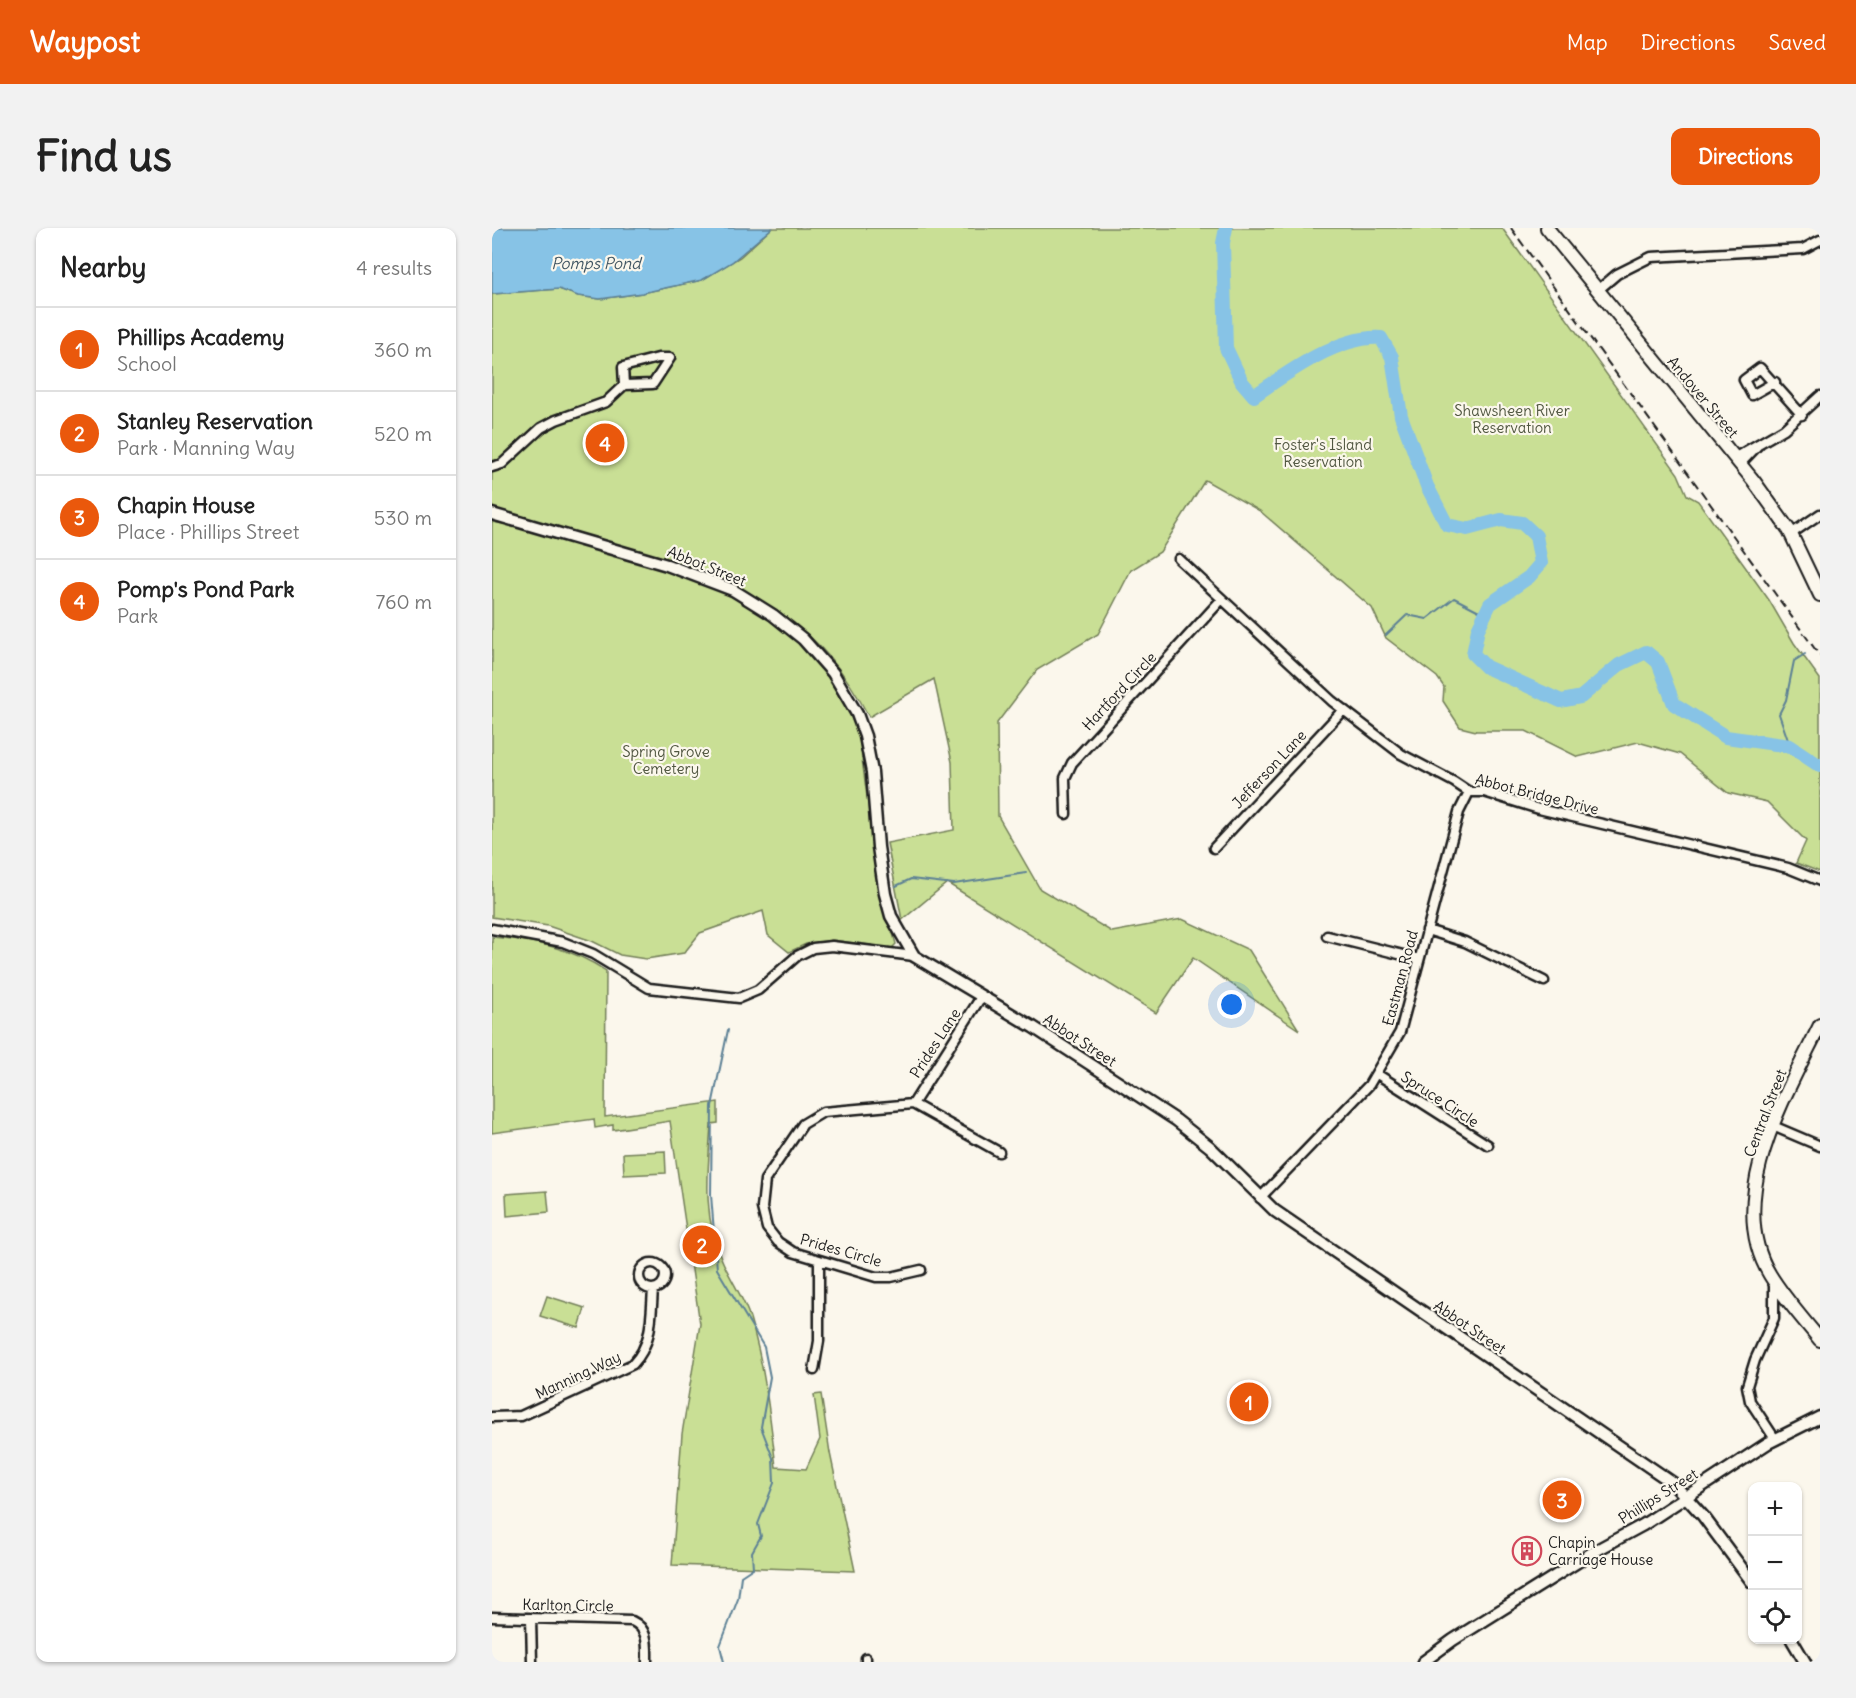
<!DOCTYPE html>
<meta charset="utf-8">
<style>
:root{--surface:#fff;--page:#f2f2f2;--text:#222;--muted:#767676;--line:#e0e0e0;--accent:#ea580c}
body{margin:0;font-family:Delius,sans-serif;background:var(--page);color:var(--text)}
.controls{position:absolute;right:18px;bottom:18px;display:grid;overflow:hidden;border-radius:12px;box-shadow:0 2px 4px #0004}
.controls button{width:54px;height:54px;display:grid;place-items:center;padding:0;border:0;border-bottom:2px solid var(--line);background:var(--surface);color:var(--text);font:30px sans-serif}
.you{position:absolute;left:740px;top:777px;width:21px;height:21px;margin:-15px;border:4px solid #fff;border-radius:50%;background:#1a73e8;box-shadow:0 0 0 9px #1a73e833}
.badge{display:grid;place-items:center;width:39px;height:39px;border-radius:50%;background:var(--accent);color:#fff;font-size:20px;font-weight:700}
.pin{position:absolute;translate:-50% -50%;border:3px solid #fff;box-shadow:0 2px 6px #0006}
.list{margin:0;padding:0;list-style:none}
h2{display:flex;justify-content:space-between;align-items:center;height:78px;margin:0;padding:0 24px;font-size:26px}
h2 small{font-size:20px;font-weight:400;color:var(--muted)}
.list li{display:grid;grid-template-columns:39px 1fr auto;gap:18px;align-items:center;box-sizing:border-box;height:84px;padding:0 24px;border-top:2px solid var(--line)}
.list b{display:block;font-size:22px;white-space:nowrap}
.list p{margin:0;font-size:20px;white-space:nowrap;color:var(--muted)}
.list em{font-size:20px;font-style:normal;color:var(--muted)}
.icon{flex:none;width:33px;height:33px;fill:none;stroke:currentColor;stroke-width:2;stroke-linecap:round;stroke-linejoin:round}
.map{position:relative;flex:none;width:1328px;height:1434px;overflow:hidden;border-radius:12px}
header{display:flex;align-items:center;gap:36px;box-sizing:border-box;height:84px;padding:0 30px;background:var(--accent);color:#fff}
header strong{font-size:28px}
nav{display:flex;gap:33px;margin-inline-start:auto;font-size:21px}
.intro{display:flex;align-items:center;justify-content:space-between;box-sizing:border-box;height:144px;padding:0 36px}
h1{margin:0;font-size:42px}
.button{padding:15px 27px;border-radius:12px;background:var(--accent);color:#fff;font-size:21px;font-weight:700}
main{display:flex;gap:36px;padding:0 36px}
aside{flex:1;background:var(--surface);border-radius:12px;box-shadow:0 2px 4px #0004}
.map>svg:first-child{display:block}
.green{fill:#c9df95;stroke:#727e58;stroke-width:1.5}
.water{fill:#87c3e6;stroke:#5c8095;stroke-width:1.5}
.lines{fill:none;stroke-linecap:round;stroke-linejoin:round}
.stream{stroke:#5c8095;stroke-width:2}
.river{stroke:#87c3e6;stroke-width:14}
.minor-casing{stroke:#1c1c1c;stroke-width:13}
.tertiary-casing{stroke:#1c1c1c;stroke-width:15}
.secondary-casing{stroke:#1c1c1c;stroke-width:16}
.minor{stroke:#fbf7ec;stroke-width:8}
.tertiary{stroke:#fbf7ec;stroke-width:10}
.secondary{stroke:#fbf7ec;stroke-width:12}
.rail{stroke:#1c1c1c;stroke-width:2;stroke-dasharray:9 4.5;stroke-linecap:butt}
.labels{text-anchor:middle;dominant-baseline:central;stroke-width:4.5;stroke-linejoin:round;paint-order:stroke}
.street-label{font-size:15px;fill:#1c1c1c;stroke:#fbf7ec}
.park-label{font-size:15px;fill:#505640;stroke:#fbf7ec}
.poi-label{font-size:15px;fill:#1c1c1c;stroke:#fbf7ec;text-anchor:start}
.water-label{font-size:16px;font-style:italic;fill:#415663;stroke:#fbf7ec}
</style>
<header>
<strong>Waypost</strong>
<nav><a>Map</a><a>Directions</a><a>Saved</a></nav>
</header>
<div class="intro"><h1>Find us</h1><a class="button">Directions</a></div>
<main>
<aside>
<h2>Nearby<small>4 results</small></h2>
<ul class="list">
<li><span class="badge">1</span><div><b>Phillips Academy</b><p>School</p></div><em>360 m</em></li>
<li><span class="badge">2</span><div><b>Stanley Reservation</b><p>Park · Manning Way</p></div><em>520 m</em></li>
<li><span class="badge">3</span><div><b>Chapin House</b><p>Place · Phillips Street</p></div><em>530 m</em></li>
<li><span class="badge">4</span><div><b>Pomp's Pond Park</b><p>Park</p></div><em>760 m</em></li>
</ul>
</aside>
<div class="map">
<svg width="1328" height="1434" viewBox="0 0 1328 1434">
<rect width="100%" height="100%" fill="#fbf7ec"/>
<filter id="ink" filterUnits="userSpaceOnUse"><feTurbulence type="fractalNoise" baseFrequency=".0167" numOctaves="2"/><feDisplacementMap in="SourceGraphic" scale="12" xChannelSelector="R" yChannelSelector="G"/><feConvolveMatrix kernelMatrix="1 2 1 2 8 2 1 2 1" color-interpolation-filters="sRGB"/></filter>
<g filter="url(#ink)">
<path class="green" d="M280,0H1010L1186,246L1195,267L1206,273L1277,372L1302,415L1328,451V644L1304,635L1314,613L1275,574L1236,565L1188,526L1146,514L1086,529L1034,503H984L968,499L951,473L952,459L945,449L894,410L880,380L768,283L713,252L668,324L639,342L606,406L545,442L505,495L506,588L548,661L620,704L690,691L757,722L807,802L701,730L664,785L455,655L410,692L395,615L462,602L460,534L442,451L377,489C356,448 328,412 290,386C272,373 250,365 229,356C155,323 77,304 0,282V66L67,61L86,68L108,71L150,65L210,52L248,29Z
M0,294C37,299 74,314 110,324C226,357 320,385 367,508L386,652L404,716L400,720L340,712L314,716L297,724L276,707L271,683L208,705L192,725L154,731L128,727L100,713L56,698L0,689Z
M0,709C41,712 80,720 114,743L113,889L226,874V895L219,896C216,943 210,988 230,1032C238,1051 252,1070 258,1090C273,1139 278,1189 284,1239L314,1241L328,1211L322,1167L329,1166L338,1225L363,1343L180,1337L190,1206L208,1096L178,893L121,902V897L103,900L102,891L0,905Z
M173,923L174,945L132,947L131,925Z
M55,963L57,984L15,988L14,966Z
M55,1068L93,1080L87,1100L48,1088Z"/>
<path class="water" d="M0,0H280L240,34L210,52L150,65L108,71L86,68L67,61L0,66Z"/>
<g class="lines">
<path class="stream" d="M894,407L915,387L935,391L962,370L993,386
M1298,518L1287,486L1294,472L1302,433L1313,426
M404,658L419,651L462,656L534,645
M232,1434L228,1418L246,1371L249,1348L261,1340L260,1324L269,1308L266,1296L282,1255L281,1230L269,1199L278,1149L272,1119L225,1041L219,967L220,878L236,802"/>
<path class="river" d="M734,0L731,15L734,120L750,154L762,168C795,145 847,107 889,110L900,129L909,188L935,258L955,297L975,301L1009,292L1030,295L1044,308L1049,335L1037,349L998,376L986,401L981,426L994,439L1069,473L1089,469L1127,437L1154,424L1166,434L1182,476L1234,509L1298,518L1328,538"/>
<g class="minor-casing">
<path id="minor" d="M1105,63L1125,46L1159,29L1311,21L1328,12
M1283,154L1260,167L1252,152L1268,140L1310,187
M1242,230L1292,201L1328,168
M1248,236L1268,215
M0,239L10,236L49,200L64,192L114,174L132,157L161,156L178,130H166L131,139L132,157
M1299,306L1328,286
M687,331L840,473L909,526L962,554L977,564H992L1047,581L1296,640L1328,653
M574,586L573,550L580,535L730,371
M722,620L851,482
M0,701L71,714L101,726L157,760L247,770L266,762L305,728L321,720L340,718L422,728
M935,702L973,714L1052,753
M835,708L927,731
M885,846L996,917
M421,876L489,769
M1281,898L1328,918
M768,970L877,857L908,804L967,584L977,564
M147 1048a13 13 0 1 1 26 0a13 13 0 1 1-26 0Z
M429,1042L399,1049H384L301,1024L286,1014L275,1000L270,980L273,952L311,896L331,884L421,876L507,924
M1282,1055V1090L1263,1132L1255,1158L1258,1173L1283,1211
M322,1142L327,1113V1032
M0,1189L29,1188L141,1136C161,1115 159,1087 161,1061
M0,1389L140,1393C157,1401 155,1417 155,1434
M39,1390L40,1434
M374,1430V1434"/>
</g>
<g class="tertiary-casing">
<path id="tertiary" d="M0,286L175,337L241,362L281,387L311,411L341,445L365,486L373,508L380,544L386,619L393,666L399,688L422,728L541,799L684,892L718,919L783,983L1181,1255L1211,1288L1260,1354
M1300,1412L1313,1434
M931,1434L961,1412L1103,1323L1151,1297L1276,1215L1328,1189"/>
</g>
<g class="secondary-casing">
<path id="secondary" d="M1055,0L1261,252L1297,302L1328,367
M1328,797C1294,867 1231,970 1278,1047C1292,1070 1311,1091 1328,1112"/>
</g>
<use href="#minor" class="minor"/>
<use href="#tertiary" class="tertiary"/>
<use href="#secondary" class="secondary"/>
<path class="rail" d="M1019,0L1328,428"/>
</g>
</g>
<defs>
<g id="building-ring" transform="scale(1.5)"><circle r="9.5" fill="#fbf7ec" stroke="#d1495b" stroke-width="1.5"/><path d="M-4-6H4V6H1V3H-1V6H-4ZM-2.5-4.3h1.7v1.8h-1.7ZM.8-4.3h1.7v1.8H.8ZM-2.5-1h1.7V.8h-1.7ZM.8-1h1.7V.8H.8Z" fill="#d1495b"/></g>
</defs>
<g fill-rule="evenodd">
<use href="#building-ring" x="1035" y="1323"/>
</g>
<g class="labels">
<g class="street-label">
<text transform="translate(1211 169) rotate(50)">Andover Street</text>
<text transform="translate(215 338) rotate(22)">Abbot Street</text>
<text transform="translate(627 463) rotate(-47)">Hartford Circle</text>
<text transform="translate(777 541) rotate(-47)">Jefferson Lane</text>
<text transform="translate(1045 566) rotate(14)">Abbot Bridge Drive</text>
<text transform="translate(908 750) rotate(-75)">Eastman Road</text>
<text transform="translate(588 812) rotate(33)">Abbot Street</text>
<text transform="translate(443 815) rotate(-57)">Prides Lane</text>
<text transform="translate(948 871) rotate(33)">Spruce Circle</text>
<text transform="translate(1273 885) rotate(-69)">Central Street</text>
<text transform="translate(349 1022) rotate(16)">Prides Circle</text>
<text transform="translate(978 1099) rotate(34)">Abbot Street</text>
<text transform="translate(86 1147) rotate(-25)">Manning Way</text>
<text transform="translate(1166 1268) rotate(-32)">Phillips Street</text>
<text transform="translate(76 1377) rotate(1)">Karlton Circle</text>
</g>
<g class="park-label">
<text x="1020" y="182">Shawsheen River<tspan x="1020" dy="17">Reservation</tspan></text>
<text x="831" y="216">Foster's Island<tspan x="831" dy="17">Reservation</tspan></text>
<text x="174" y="523">Spring Grove<tspan x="174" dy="17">Cemetery</tspan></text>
</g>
<g class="poi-label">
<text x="1056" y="1314">Chapin<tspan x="1056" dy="17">Carriage House</tspan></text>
</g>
<g class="water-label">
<text x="104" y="35">Pomps Pond</text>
</g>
</g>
</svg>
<div class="controls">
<button>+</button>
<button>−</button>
<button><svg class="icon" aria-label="locate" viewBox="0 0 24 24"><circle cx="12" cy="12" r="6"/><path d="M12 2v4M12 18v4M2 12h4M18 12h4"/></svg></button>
</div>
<div class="you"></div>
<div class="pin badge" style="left:757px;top:1174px">1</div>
<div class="pin badge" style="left:210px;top:1017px">2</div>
<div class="pin badge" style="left:1070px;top:1272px">3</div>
<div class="pin badge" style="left:113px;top:215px">4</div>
</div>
</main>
